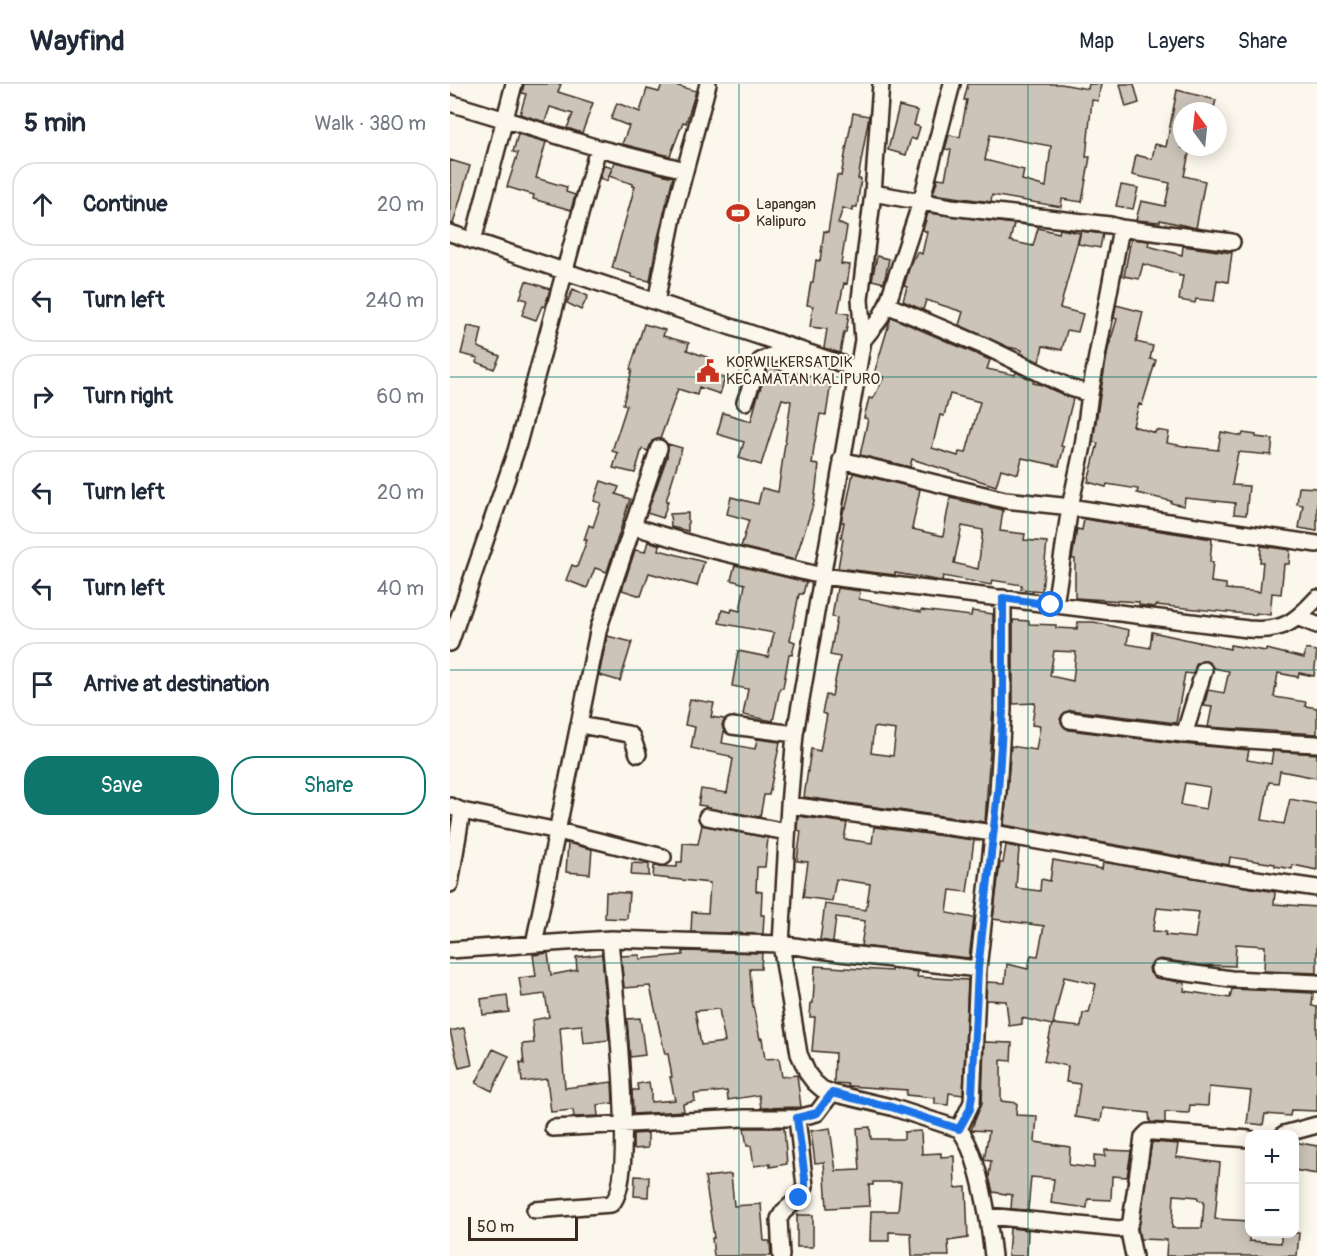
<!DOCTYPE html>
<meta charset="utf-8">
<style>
:root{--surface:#fff;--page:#f6f6f7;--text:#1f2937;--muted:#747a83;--line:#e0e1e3;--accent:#0f766e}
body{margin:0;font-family:Pangolin,sans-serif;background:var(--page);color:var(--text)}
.controls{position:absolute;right:18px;bottom:18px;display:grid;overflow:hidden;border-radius:12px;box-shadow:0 3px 15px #0003}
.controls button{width:54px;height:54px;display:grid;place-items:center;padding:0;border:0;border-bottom:2px solid var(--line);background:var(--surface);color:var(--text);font:30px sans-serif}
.compass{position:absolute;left:723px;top:18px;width:54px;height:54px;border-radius:50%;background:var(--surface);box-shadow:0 3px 15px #0003;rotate:345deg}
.scale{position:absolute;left:18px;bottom:15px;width:110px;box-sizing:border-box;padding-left:6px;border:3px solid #3b2a1e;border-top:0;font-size:16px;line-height:21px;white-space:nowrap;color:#3b2a1e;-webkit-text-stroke:4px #fbf7ec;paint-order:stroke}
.stop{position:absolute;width:18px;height:18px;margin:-14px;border:4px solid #1a73e8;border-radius:50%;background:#fff}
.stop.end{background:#1a73e8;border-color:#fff;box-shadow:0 2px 6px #0008}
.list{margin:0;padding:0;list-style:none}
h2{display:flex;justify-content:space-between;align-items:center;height:78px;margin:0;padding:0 24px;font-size:26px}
h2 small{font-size:20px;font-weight:400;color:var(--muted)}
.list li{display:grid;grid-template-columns:39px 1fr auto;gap:18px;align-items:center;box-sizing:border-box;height:84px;margin:0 12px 12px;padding:0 12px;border:2px solid var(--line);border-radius:24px}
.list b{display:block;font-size:22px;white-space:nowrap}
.list em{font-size:20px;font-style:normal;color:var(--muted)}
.actions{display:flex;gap:12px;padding:18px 24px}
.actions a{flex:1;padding:14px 0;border:2px solid var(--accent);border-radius:24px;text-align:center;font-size:21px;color:var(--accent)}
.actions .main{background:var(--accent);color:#fff}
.icon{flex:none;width:33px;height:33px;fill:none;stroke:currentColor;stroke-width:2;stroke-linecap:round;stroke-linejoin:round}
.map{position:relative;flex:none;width:867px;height:1172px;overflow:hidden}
header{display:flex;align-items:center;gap:36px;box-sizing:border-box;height:84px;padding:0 30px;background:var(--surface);border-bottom:2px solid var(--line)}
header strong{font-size:28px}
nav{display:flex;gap:33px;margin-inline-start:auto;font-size:21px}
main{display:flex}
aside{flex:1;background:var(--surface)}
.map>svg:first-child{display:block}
.building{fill:#ccc4b9;stroke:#3b2a1e;stroke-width:1.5;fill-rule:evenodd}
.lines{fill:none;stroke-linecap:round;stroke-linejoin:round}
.minor-casing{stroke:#3b2a1e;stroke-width:20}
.minor{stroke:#fbf7ec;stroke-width:15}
.route{stroke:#1a73e8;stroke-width:8}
.grid{fill:none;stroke:#0f766e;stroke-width:1.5;stroke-opacity:0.55}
.labels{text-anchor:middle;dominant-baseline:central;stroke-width:4.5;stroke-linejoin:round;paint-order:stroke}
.poi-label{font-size:15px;fill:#3b2a1e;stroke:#fbf7ec;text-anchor:start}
</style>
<header>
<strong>Wayfind</strong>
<nav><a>Map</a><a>Layers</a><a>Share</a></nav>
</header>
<main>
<aside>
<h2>5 min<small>Walk · 380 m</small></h2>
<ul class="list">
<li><svg class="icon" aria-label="ahead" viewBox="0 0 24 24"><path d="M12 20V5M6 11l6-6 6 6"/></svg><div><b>Continue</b></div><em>20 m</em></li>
<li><svg class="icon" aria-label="left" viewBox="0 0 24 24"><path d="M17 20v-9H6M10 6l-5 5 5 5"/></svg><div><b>Turn left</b></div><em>240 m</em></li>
<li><svg class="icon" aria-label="right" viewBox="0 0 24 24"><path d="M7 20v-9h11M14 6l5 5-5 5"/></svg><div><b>Turn right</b></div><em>60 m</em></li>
<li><svg class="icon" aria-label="left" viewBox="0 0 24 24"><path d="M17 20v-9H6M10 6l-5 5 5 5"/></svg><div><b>Turn left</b></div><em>20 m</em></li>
<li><svg class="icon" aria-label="left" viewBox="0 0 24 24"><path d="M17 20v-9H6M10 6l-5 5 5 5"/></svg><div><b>Turn left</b></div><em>40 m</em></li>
<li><svg class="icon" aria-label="arrive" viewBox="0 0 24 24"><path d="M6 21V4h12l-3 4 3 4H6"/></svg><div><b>Arrive at destination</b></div></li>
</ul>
<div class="actions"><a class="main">Save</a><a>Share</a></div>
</aside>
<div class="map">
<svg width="867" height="1172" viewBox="0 0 867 1172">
<rect width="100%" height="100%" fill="#fbf7ec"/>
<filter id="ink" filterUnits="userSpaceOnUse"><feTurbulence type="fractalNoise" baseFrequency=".0167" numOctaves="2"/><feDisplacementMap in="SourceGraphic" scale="12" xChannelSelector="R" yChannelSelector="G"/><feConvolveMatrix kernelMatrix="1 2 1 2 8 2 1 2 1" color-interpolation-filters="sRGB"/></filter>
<g filter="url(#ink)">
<path class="building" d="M74,0H111L108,8L143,19L132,49L117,44L123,30L100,23L95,38L70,30L76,10L72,9Z
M212,0H221L246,7L236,39L233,38L220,72L172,60L179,42L161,35L167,19L190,28L197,5L209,8Z
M518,0H611L638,5L639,0H651L648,17L642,16L636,73H640L632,118L612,115L611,123L542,111L541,118L483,110L488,94L495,95L501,66L495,65L499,51L510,53L517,16H514ZM540,51L601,62L596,103L572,96L574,86L535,76Z
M670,0H684L689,19L676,23Z
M727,6L766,16L763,27H732V64L740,65L734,92L755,97L746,144L710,136V138L686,136L691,117L715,122L720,99L682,91L686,71L702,75L705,60L716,63Z
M449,22L468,27L464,41L470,43L466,56L461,54L456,71L438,66Z
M403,29L419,32L408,95H411L407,123H403V127L393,124L388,139L397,143L391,180L400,181L397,200L394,199L388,228L399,230L396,248H394L390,269L374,264L377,245L360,243L363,222L357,221L361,198H363L366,176L370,177L374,147L378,148L387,91L391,92Z
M68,50L96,58L86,94L117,103L116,108L125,111L121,126L83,115L84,111L57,103L68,69L63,68Z
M0,76L20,82L3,140L0,139Z
M165,78L223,93L206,162L200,197L181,193V190L162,184L185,102H182L183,100L159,92Z
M154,81L162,84L157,97L150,94Z
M671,101L688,104L683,125L666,122Z
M478,129L564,140L560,157L583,162L588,144L609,149L610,145L630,149L610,224L633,230L628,248L617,246L612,266L593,262L589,278L571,269L572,266L558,263L509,241L513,228L476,216L473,226L453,217L457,203L454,202L459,185L467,168L472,170L477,148L473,146Z
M631,147L653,150L650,164L628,160Z
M681,155L699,157L698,162L732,171L733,162L782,169L778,198L767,196L764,217L746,215L745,219L729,216L733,192H729V190L693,180L689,195L674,192Z
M427,172L439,175L434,199L422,196Z
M76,197L100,205L95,223L92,222L86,236L72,231L77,216L70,214Z
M123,205L138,212L131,226L117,219Z
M666,221L693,228L686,258L703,262L700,275L706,276L692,321L689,320L683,342L705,349L706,346L719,348L717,359L739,363L768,366L771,348L792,352L793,349L806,351V353L823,355L821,371L788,368L782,401L799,402L796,431L784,430L785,419L735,414L734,422L721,419V417L687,409L688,405L657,400L656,403L638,398L648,359L643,358L650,312L658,265L667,235L664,234Z
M441,233L540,276L537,285L565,291L566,288L584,297L583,299L592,301L623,315L611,362L614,363L609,382L572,374L568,390L551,385L546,402L462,375L460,383L410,371L418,335L414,334L419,314L423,315L434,293L424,290ZM500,310L530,318L516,369L509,368L508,372L482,364L490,331L494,332Z
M194,240L215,246L213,252L239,259L237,266L259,274L254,288L275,294L270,310L249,303L247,311L228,305L210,355L202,357L198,367L192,365L185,389L163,384L168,369L162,367L177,321L173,320L182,286L180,285Z
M18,242L32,245L28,263L50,272L44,285L26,278L28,274L11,270Z
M320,283L342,290L343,288L381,298L376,331L370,330L364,363L362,380L369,381L364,418L345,476L291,463L299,436L277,430L281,413L308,420L312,404L328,408L341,317L332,315L311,381L289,374L294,358L267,350L273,329L301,337L308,311L318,284Z
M218,360L232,364L216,417H218L213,434L197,429L217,373Z
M403,389L470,405L462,445L493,452L500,414L553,426L550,447L575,450L574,456L597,458L592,507L571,505L572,501L542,496L541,501L493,492L492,497L445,489V491L388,484L393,455L391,454L394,438H391L394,424H396ZM512,442L533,446L528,485L504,479Z
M151,397L169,403L166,410L180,415L157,488L145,484L137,504L116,496L122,481L127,483L137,456H134L139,441L143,443L151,419L144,417Z
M849,403L867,404V447L849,444L853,421L847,420Z
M238,429V447L221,443L220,430Z
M634,435L762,455L760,478H763L761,498L776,500V505L810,508L813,478H810L811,462L840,466L839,480H834L831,510L822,509L820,531L806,529V531L706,521L705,523L689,521V518L625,514V475H622L627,445L632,446Z
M198,457L210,461L209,466L254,478L247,502L199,489L191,512L172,506L185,466L195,468Z
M285,481L356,498L353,510H349L340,556L345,558L342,571L339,570L333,604H330L323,637L293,631L298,605L282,602L288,567L318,573L324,549L269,539L272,526L281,528L282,525L290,527L295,500L281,496Z
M387,504L410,507L409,515L471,528V526L521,532L522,527L543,530V624L535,738L354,713L361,665L370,667L377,631L372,629L376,611L382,612L390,573L380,571L387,534L382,533ZM424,643L446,646L443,672L421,669Z
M563,536L579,537V540L606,541V544L627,545L628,538H644L679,546L677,560L700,564L702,548L780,565V561L816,567V565L854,574L856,565L867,567L864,592L849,589L848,593L828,589L824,613L856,618L855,622L867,624V650L758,643L762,623L754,622L758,606L774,609L779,587L763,584L756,577L747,579L743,590L735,589L726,639L621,626L613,630L610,635L614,643L619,646L732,660L799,666L797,676L821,680L823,667L867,670V694L830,687L828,699L819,698L812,736L834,740L840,715L867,720V786L843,781L842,785L825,782V780L780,773L779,781L554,741L561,662L586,666L590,642L582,641L585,619L563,620ZM604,567L626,568L623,597L600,592ZM735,699L760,703L756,725L731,721Z
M157,552L182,558L170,597L149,591Z
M240,615L264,619L261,633L275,635L272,641L274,648L272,659L305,665L307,655L330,658L319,711H314L310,733L255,724L256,722L248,721L251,705L277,709L283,675L280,674V672L241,664L245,643L235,641Z
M348,732L397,739L394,755L422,759L424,743L524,756L517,808L500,806L497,829L524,834L519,874L411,862L415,837L386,833L383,858L370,856L375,820L416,826L420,800L386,795L382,817L353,813L358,778L347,777L351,747L347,746Z
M252,741L318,754L315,783H307L306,807L312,808L311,831H314L313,850L241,848L242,828L258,829L260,799L203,793L204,782L227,783V778H232L233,759L248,760Z
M118,759L142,765L140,790L116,788Z
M556,761L569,764L566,804L590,807L591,795L600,797L603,776L652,785L653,778L825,808L824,820L867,823V889L814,887L815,862L786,860L785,882L750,881L710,875L702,879L699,884L700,889L707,894L735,899L734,907L780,914L782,905L863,909L862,922L867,923V1027L841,1026L840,1032L815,1030L813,1041L797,1039L801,1007L759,1003L758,1022L740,1021L739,1029L715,1028V1039L700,1038L699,1029L653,1024L651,1037L625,1033L630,1000L616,998L618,982L594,977L602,941L572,934V940L559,942L556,917L536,916L537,898L555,899L557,880L578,885L581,871L588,872L594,842L543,835L550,779H553ZM707,824L749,828L745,854L715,851L716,848L703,847ZM614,893L646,900L639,929H633L631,943L603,940Z
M182,779L199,780V792L181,791Z
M156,808L179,809L177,835L155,834Z
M233,867L312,869L311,885H300L302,917L310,955L312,954L315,975L329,974L332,993L347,991L351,1023L311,1024L309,1011L278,1016L277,1007L244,1010L245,1017L233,1020L234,1027L183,1030L182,1006H188L187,1000L199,998L200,1005H201V1018L225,1016L220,993H222L218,970H215L200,902L174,904L171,872L190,871V875L233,871ZM269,925L275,958L251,961L245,927Z
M98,869L101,891L127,886L126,873L152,870L159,956L134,959L132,941L110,943L115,1004L162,998L163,1019L147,1021L148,1032L124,1033L123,1026L101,1028L97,995L72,998L70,978L74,980L72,960L84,959L82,936L99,933L95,910L72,913L69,894L86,892L83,871Z
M365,882L441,887V885L468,888L467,893L518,896L513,1011L499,1009L498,1021L485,1020V1014L456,1011L457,1006L398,1002V1000L384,999L385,969L362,967L365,933H360L361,919H363Z
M57,911L59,928L33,931L31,915Z
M190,934L195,971L180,973L177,935Z
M14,944L22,981L9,984L0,947Z
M534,958L562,959L561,977L551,976V1017L567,1019L566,1031L587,1032L585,1058L620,1063L619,1081L644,1084V1071L655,1072V1066L681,1067L677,1093L662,1092L661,1116L638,1115L637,1124L601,1119L604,1095L581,1093L578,1126L561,1125L562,1111L543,1108L539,1093L541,1077L534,1076L539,1047L521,1046L532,1019Z
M43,965L59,972L42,1007L26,999Z
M420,1043L421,1055H454V1048L471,1047L472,1070L491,1069V1073L504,1072L505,1104L516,1103L518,1154L498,1157L499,1172H462L461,1149L439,1148V1157H420L421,1127H448L451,1098H423V1101H419L420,1122L377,1124L374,1078L365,1079L361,1047L380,1044L386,1087L410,1086L407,1044Z
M294,1044H334L337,1080L320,1083V1080L304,1082L301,1062H297Z
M198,1049V1064L183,1065V1050Z
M702,1058L728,1060L726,1073L770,1079L765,1135L800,1137L799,1157L831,1159V1149H849L847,1172H716L717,1156L690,1155L688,1144ZM724,1111L748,1113V1116L754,1117L752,1144H722Z
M844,1058L867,1062V1090L844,1086Z
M281,1090L284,1122L311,1120L314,1157H320L321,1172H264L262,1154H264L255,1093Z
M185,1092L199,1093L198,1113L184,1112Z
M347,1131H363V1163H347Z
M560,1144L578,1146L577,1172H558Z"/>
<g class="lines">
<g class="minor-casing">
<path id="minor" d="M431,0L423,109L410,215L413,256L345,650L339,721L331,860L349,970L358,990L364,998L372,1005L382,1009L441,1023L509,1045C530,1071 539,1138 543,1172
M0,19L148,64L235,86
M423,109L501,123L660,141L671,144L640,310L633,362L620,423L605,521
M671,144L782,158
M0,149L407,285
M23,157L64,0
M206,218L224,128L258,0
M437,221L534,262L621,304L640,310
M413,256L429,236L437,221L471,118L502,0
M295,318L310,277L341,263
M391,376L555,416L612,422L867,460
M182,442L259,465L372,492L798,545C833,548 845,538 867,514
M849,534L867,541
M0,559L66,367L148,64
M620,636C702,647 784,657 867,660
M130,641L178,650L182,653L188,670
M282,642L345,650
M734,651L754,586
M339,721L543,749L779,791L867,804
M0,722L12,727L108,747L213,773
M257,733L337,748
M0,800L12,727
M84,860L149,543L209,364
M0,866L160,855L331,860L390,869L528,885
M709,885L781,895L867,899
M103,1044L294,1034H347L367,1029L382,1009
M509,1045L522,1018L528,885L548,708L553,626V514
M834,1050L867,1041
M85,1126L161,1120C188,1100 163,895 160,855
M538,1132L669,1145L678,1143L681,1137L693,1053L698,1048H703L800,1055
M678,1143L684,1172
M331,1172L329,1135L333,1128L349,1114L355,1102L347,1034"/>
</g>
<use href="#minor" class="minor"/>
</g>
</g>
<g class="lines" filter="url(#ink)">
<path class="route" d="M349,1114L355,1102V1094L347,1034L367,1029L382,1009L441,1023L509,1045L520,1025L522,1011L528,885L548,708L553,626V514L601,521"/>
</g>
<path class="grid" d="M289,0V1172M578,0V1172M0,293H867M0,586H867M0,879H867"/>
<defs>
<g id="stadium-bare" transform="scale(1.8)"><path d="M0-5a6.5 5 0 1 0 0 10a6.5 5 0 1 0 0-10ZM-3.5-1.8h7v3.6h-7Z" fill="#c8321e" stroke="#fbf7ec" stroke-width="2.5" paint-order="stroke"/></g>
<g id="civic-bare" transform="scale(1.8)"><path d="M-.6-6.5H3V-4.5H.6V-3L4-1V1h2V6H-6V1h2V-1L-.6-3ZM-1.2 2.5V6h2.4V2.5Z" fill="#c8321e" stroke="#fbf7ec" stroke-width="2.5" paint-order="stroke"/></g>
</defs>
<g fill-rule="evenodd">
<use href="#stadium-bare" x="288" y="129"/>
<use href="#civic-bare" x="258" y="287"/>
</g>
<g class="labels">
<g class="poi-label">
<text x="306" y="120">Lapangan<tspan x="306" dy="17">Kalipuro</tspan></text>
<text x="276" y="278">KORWILKERSATDIK<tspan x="276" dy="17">KECAMATAN KALIPURO</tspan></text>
</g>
</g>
</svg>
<div class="controls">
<button>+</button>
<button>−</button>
</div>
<svg class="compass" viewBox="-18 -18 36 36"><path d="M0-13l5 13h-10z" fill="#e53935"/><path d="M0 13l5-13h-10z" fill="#747a83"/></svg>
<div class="scale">50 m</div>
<div class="stop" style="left:601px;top:521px"></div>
<div class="stop end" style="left:349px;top:1114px"></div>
</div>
</main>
